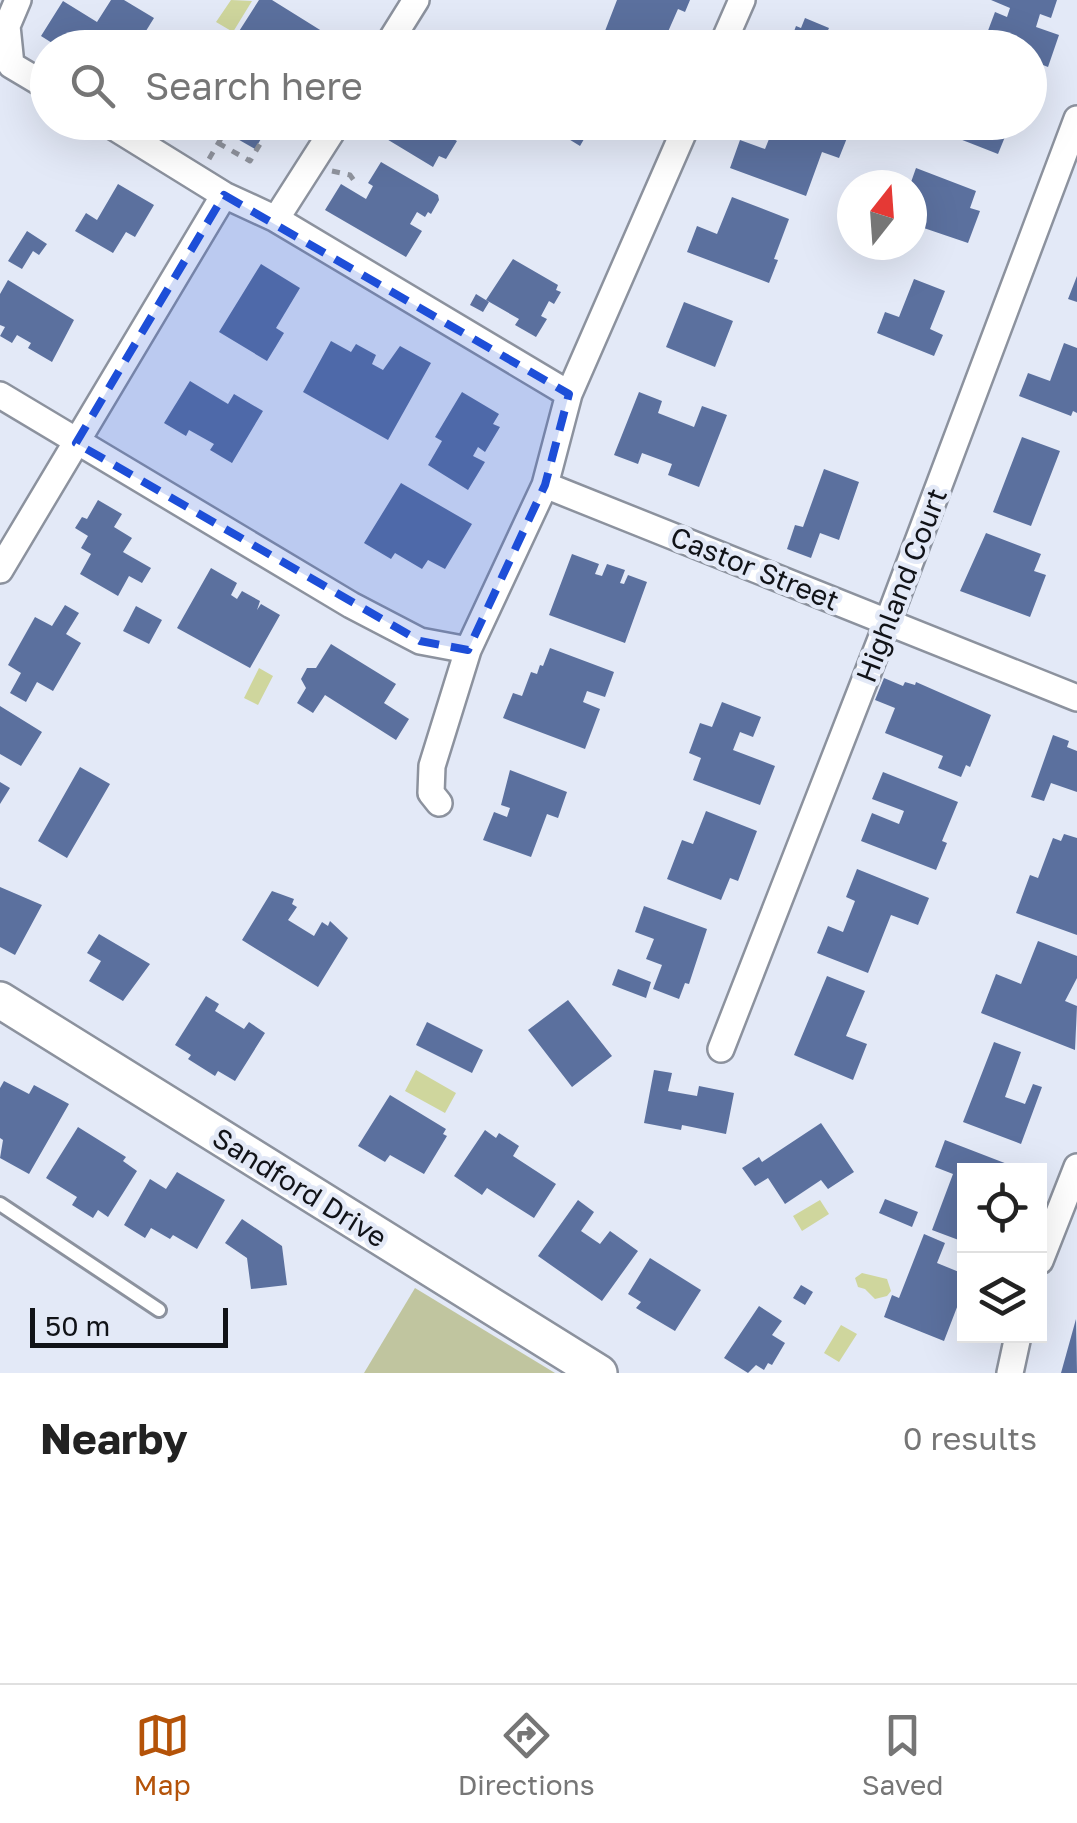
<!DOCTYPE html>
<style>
:root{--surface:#fff;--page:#f6f6f6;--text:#222;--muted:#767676;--line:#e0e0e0;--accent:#b45309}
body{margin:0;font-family:"Golos Text",sans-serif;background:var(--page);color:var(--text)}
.controls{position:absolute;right:30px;bottom:30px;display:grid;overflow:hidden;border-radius:0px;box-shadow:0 10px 40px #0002}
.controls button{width:90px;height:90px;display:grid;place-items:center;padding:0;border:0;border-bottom:2px solid var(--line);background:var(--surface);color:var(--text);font:50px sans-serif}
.compass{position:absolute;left:837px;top:170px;width:90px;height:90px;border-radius:50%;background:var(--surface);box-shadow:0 10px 40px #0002;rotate:17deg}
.scale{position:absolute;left:30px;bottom:25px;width:198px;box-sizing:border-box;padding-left:10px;border:5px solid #111318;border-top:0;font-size:28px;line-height:35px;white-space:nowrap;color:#111318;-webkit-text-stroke:8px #e3e9f7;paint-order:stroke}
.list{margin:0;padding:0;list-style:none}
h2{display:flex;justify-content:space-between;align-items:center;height:130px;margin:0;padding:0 40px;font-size:42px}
h2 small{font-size:32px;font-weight:400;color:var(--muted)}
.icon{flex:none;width:55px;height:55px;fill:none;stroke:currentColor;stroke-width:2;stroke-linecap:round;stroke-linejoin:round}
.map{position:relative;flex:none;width:1077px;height:1373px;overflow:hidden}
.search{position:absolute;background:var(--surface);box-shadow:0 10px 40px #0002;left:30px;right:30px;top:30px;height:110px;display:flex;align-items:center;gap:25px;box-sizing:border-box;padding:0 35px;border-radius:55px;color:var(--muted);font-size:38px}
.sheet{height:310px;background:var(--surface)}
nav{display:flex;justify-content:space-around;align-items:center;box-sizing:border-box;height:140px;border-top:2px solid var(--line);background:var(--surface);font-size:28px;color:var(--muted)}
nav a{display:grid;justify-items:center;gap:5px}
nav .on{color:var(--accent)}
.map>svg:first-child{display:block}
.green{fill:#c0c59f}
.water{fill:#cfd69d}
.building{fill:#5b709e}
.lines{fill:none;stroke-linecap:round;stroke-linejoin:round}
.lane-casing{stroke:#8c929e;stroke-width:18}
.street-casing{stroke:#8c929e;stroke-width:30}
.secondary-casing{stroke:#8c929e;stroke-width:40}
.path{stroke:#8f939d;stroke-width:5;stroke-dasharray:8 8;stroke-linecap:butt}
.lane{stroke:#fff;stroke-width:12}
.street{stroke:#fff;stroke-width:25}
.secondary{stroke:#fff;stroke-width:35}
.marked{fill:#1d4ed8;fill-opacity:0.2;stroke:#1d4ed8;stroke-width:8;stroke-dasharray:20 12;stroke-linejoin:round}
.labels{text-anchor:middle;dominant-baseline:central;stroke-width:9;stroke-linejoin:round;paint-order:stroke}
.street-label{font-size:28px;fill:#111318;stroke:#e3e9f7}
</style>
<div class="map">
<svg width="1077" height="1373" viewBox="0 0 1077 1373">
<rect width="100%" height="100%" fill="#e3e9f7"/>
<path class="green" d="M415,1288L555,1373H364Z"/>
<path class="water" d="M231,0L252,1L233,32L216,22Z
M259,668L273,676L258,705L244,698Z
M416,1070L456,1093L445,1113L405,1091Z
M820,1200L829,1214L802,1231L793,1216Z
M862,1273L887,1279L891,1291L887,1296L875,1299L865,1289L858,1287L855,1278Z
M841,1325L857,1334L839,1362L824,1353Z"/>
<path class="building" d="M111,0H124L154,18L136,47L112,32L102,48H60L41,36L63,1L97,22Z
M259,0H272L325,33L316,48H255L236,36Z
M617,0H690L685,12L678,9L667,34L680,39L677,48H646L605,31Z
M991,0H1057L1051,18L1040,14L1036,27L1059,35L1048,67L1030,60V48H994L983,44L995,12L1007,17L1010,8Z
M805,18L829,28L825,37L843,44L841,48H788L796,26L801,28Z
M209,122H271L255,149L227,133L232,125L228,123L224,131Z
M394,122H459L450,137L457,141L446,159L439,156L433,167L385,138Z
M541,122H607L601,133L591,127L580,146Z
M764,122H837L851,128L839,158L822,152L806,196L730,168L740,140L765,149L769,139L759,135Z
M952,122H1011L998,154L947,134Z
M381,162L438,195L439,200L431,214L428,212L425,217L417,212L410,224L422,231L406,257L325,210L341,184L366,199L373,186L368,183Z
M916,168L976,191L970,208L980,211L968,243L912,224L910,185Z
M118,184L154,205L135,237L126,232L113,253L75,231L86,213L97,220Z
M732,197L789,219L774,259L778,260L769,283L687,252L697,226L717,234Z
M27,231L47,244L39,255L33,251L22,269L8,261Z
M513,259L558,285L556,290L561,292L554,304L549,301L541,316L547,319L536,337L515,325L519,319L486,300Z
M261,264L300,288L276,328L284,333L267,361L219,332Z
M1077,276V302L1068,299Z
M914,279L945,291L930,329L943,335L934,356L877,333L885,312L899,317Z
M8,280L74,320L52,362L28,348L31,343L17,335L12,343L0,336L5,327L0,325V294Z
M476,294L489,302L483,312L470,305Z
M684,302L733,321L715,367L666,347Z
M331,341L351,352L356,344L376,355L372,364L383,370L400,346L431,363L388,440L303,392Z
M1064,343L1077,348V413L1073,411L1071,416L1019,396L1028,373L1050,381Z
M190,381L228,404L234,394L263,411L232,463L210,450L214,444L189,430L186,436L164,423Z
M462,392L499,414L493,424L500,427L485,452L478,447L473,456L485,462L468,490L428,465L442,441L435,437Z
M639,392L662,401L658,413L694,427L702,406L727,415L699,487L668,475L672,464L642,453L638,464L614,455Z
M1022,437L1060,451L1031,526L993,512Z
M824,469L859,482L839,540L820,533L811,558L787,549L795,525L803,527Z
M401,483L472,524L445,569L428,560L422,569L395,553L391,559L364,543Z
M98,500L122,514L114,527L132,538L123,552L151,568L142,583L129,576L118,596L80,574L91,554L81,548L88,536L75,528L82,517L87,519Z
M986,533L1041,554L1034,571L1046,575L1030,617L960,591Z
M572,554L599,564L595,574L602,576L607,564L625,570L620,583L624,584L628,575L647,582L625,643L549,615Z
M211,568L237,583L231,595L237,599L242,591L260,601L257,610L261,604L280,615L250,668L177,628Z
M65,605L79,613L66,634L81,643L53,691L37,682L26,702L10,693L21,673L8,665L35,617L52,626Z
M136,606L162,620L149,644L123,631Z
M331,644L396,684L384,703L409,719L396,740L325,695L313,713L297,703L306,688L301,679L307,668H316Z
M550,648L614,672L605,697L587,691L583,702L600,709L585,749L503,718L513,693L522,696L531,672L537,674L540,665L543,666Z
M884,678L903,686L905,682L915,685L916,682L991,715L970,767L966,765L961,777L938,768L943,756L885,733L895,708L875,700Z
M722,702L761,717L753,737L740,732L733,750L775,766L760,805L693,780L701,758L689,753L700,723L712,727Z
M0,706L42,732L21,766L0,754Z
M1053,735L1069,741L1067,747L1077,751V792L1051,783L1044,801L1031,797Z
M80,767L110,784L67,858L38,841Z
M510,770L567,792L558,818L547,814L531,857L483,840L494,812L507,817L510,808L501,805Z
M883,772L958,802L942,841L947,843L936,870L861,841L872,813L899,824L904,811L872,799Z
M0,782L10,788L0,804Z
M706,811L757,831L738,881L730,878L721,900L667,879L682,840L693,844Z
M1064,834L1077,838V935L1016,913L1030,875L1038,878L1053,838L1061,841Z
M857,869L929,898L918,925L891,915L868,973L817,953L828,926L843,932L855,901L846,897Z
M0,887L42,905L15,955L0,947Z
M272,891L294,899L292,904L297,907L288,920L314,936L322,922L328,926L330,921L348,938L318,987L242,940Z
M644,906L707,929L689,984L685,983L679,999L653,989L662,965L646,959L654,939L635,932Z
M99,934L150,964L123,1001L89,981L101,961L87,953Z
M1038,941L1077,956V978L1065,1001L1077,1006L1075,1050L981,1013L996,974L1021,984Z
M618,969L651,982L646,998L612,985Z
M827,976L865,991L846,1036L867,1044L853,1080L794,1055Z
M206,996L219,1004L215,1011L244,1029L249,1022L265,1033L235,1081L218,1071L215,1076L188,1059L191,1055L175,1045Z
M568,1000L612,1056L572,1087L528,1030Z
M427,1022L483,1050L472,1073L416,1045Z
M994,1042L1021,1052L1005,1097L1025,1104L1033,1084L1042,1087L1021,1144L963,1122Z
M654,1070L672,1073L668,1091L697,1096L699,1086L734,1093L726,1134L682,1125L681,1130L644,1123Z
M4,1081L29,1094L34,1085L69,1104L29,1174L0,1158L3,1140L0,1138V1088Z
M390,1095L446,1129L443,1134L447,1136L424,1174L390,1155L385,1162L358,1146Z
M821,1123L854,1172L828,1189L821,1180L785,1204L768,1178L755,1186L742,1168L759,1157L762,1162Z
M78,1127L126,1157L123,1161L137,1171L108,1217L98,1210L93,1218L72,1205L77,1197L46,1178Z
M485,1130L496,1138L499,1133L519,1146L513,1156L556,1184L534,1218L487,1188L482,1195L454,1176Z
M945,1140L1015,1167L1014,1170H964V1242L932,1230L953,1174L935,1167Z
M177,1172L225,1200L197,1249L173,1235L170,1239L151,1228L145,1238L124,1225L150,1179L166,1189Z
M885,1199L918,1212L912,1227L879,1213Z
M578,1200L594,1212L581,1231L600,1244L610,1231L638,1251L602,1301L538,1256Z
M242,1219L282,1246L287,1285L251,1289L247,1258L225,1243Z
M924,1234L945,1243L937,1263L964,1274V1289L944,1341L884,1317L892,1295L899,1298Z
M650,1258L701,1290L675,1331L636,1308L641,1302L628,1294Z
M801,1285L813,1292L805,1305L793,1298Z
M759,1306L782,1321L772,1335L785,1343L772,1365L768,1363L764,1370L756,1365L748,1373L724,1358Z
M1076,1319L1077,1373H1061Z"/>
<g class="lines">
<g class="lane-casing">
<path id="lane" d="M0,1204L159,1310"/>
</g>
<g class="street-casing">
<path id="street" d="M18,0L7,26L11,65L48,87
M386,48L416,0
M721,48L742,0
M106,122L224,195L276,219L569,394
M276,219L338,122
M0,395L351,605L420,641L468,650
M545,485L1077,698
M0,570L224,195
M439,803L431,793L432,766L468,650L545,485L569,394L688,122
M721,1049L888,621L1077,119
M1040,1261L1077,1167
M1010,1373L1018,1336"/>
</g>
<g class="secondary-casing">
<path id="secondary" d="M0,1000L599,1373"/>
</g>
<path class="path" d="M218,143L250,161L260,144
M209,159L223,135
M332,171L350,175L358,186"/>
<use href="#lane" class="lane"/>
<use href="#street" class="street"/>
<use href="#secondary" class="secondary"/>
</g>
<path class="marked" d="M224,195L569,394L545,485L468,650L420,641L76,443Z"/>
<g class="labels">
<g class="street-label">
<text transform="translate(755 568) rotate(22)">Castor Street</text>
<text transform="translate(901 585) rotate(-69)">Highland Court</text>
<text transform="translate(300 1187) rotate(32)">Sandford Drive</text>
</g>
</g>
</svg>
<div class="controls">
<button><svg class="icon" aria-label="locate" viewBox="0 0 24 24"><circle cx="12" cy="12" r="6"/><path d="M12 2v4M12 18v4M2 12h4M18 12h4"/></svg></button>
<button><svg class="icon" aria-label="layers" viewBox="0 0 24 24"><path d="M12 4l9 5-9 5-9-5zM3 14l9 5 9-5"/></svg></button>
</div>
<svg class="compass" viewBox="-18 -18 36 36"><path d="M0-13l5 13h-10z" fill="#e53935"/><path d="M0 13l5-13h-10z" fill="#767676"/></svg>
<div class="scale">50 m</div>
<div class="search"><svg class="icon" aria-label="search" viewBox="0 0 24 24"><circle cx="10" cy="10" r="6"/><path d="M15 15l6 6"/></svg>Search here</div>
</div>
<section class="sheet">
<h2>Nearby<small>0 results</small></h2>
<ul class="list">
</ul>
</section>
<nav>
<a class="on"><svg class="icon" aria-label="map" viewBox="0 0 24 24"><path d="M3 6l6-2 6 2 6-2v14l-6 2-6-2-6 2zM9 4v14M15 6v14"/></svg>Map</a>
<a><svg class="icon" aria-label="directions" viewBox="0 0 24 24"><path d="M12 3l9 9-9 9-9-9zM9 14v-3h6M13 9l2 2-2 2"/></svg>Directions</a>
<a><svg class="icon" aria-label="saved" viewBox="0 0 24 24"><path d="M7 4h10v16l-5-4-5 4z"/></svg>Saved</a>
</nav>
